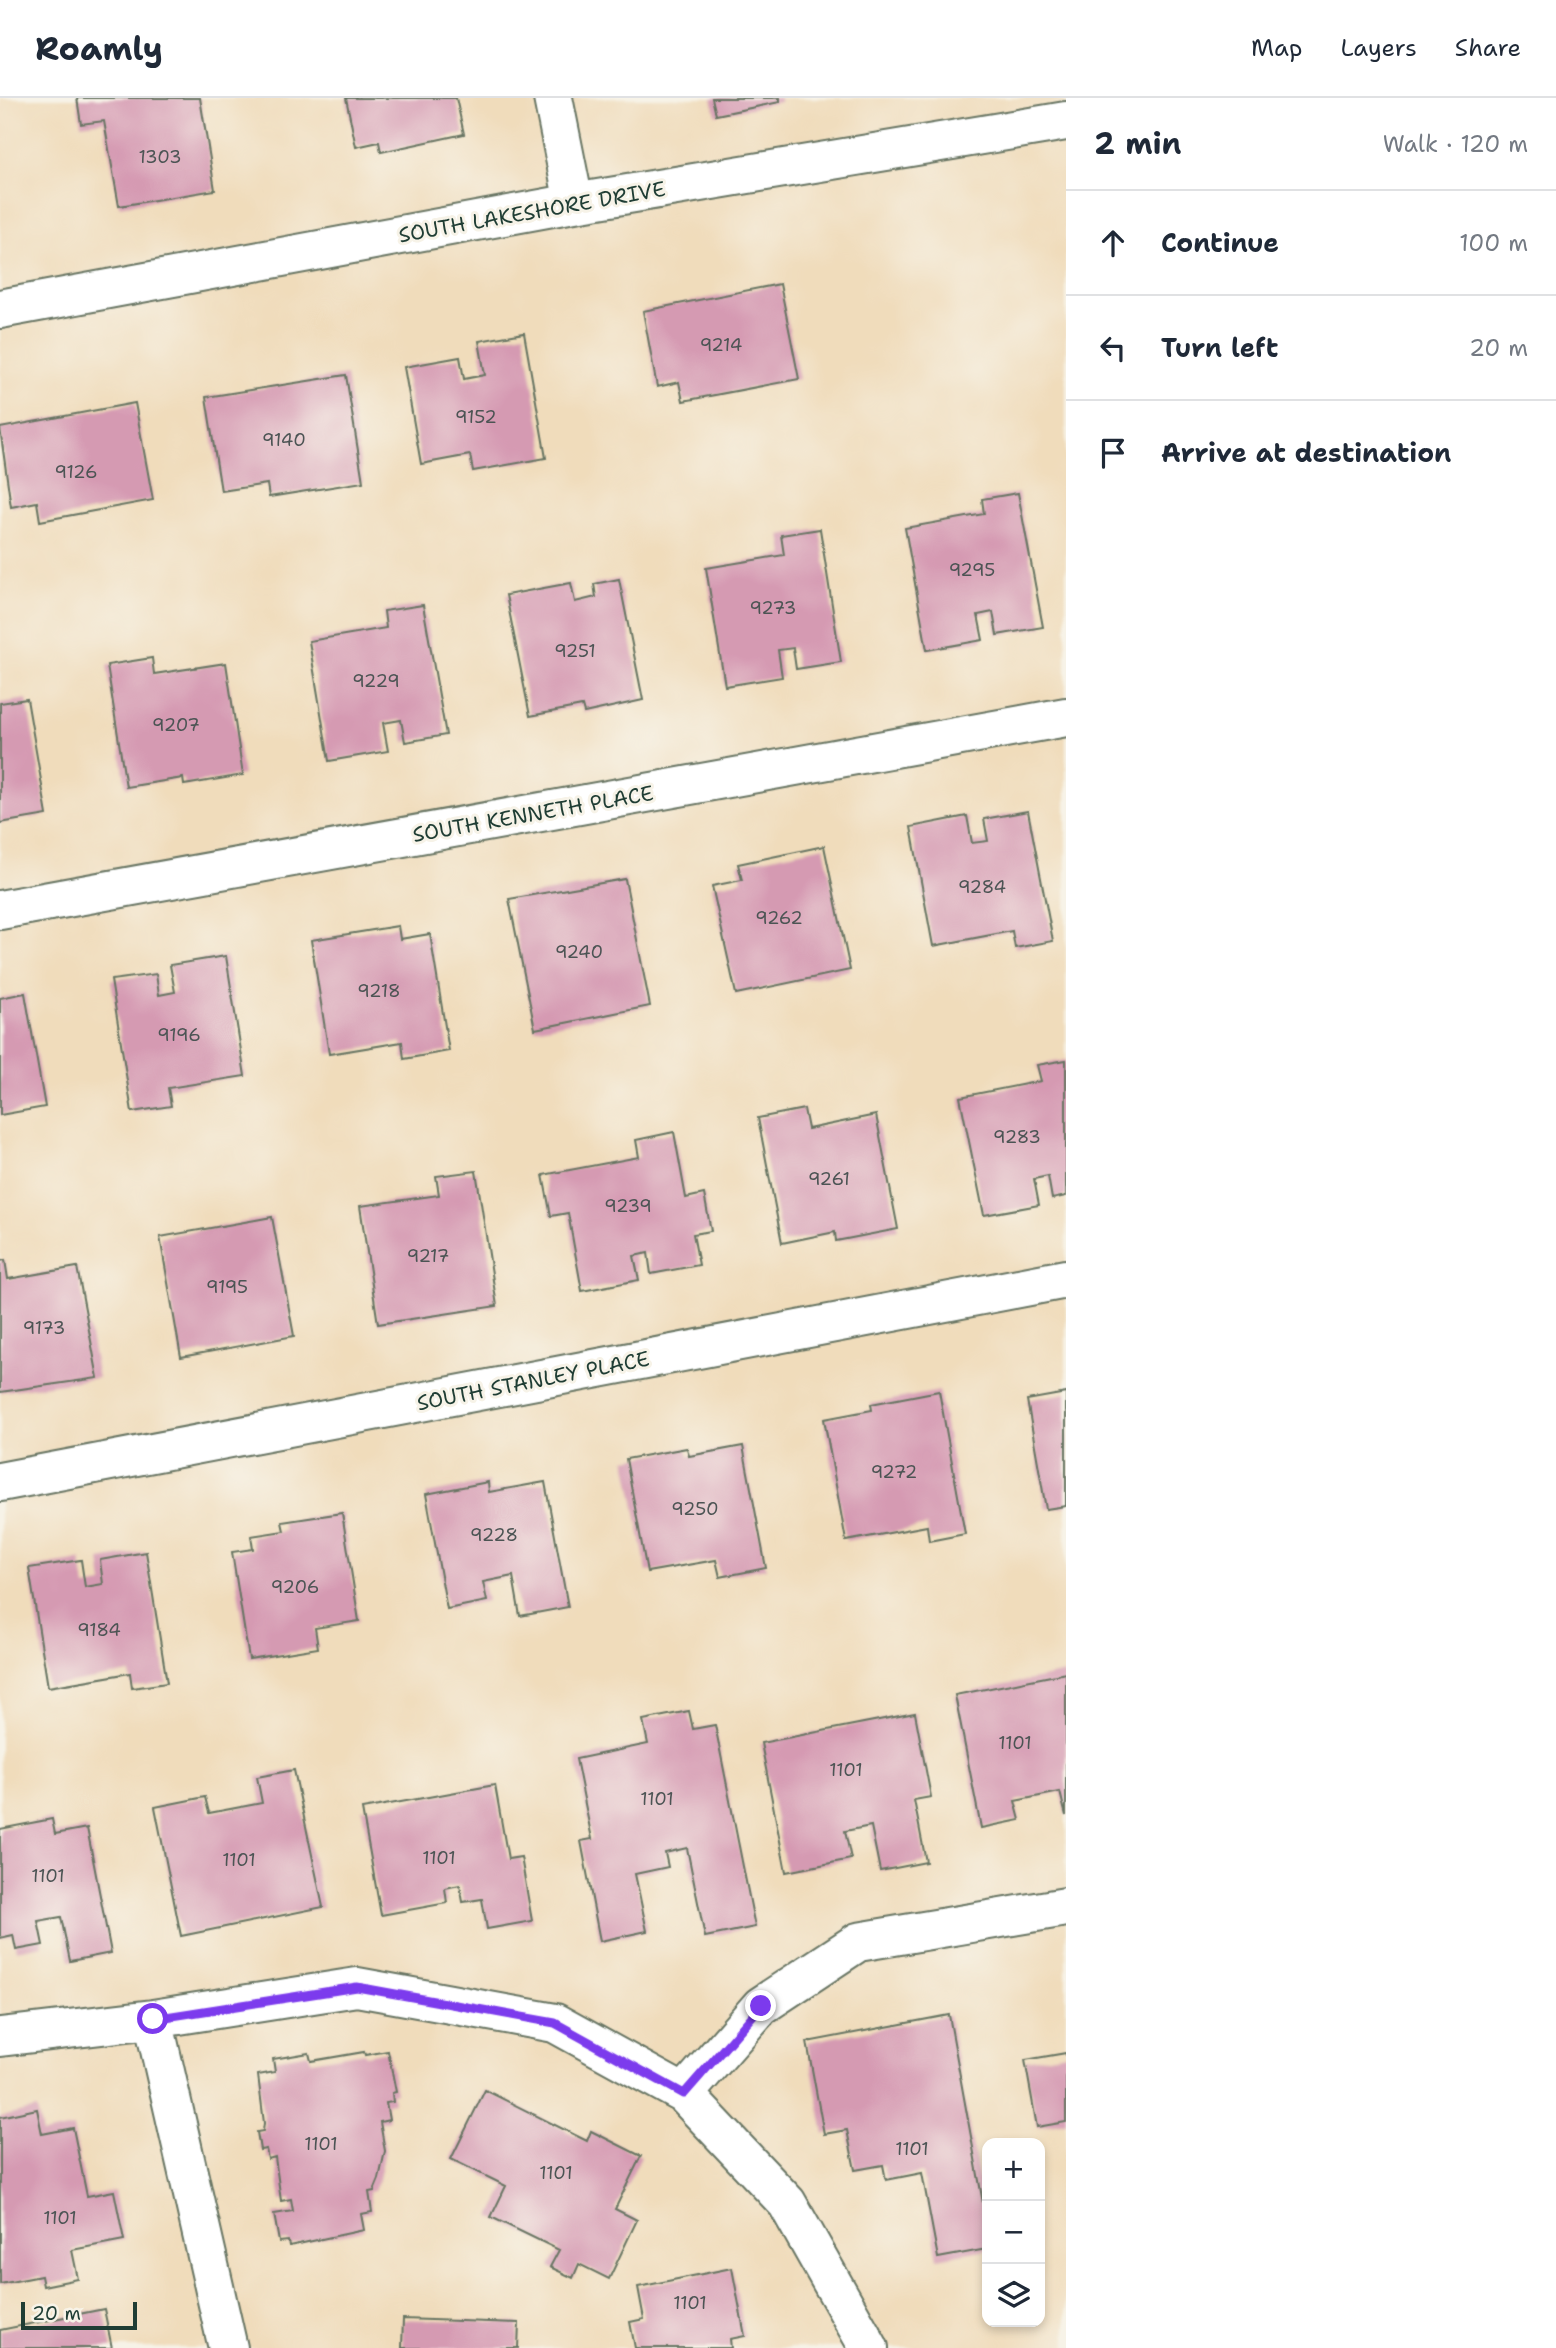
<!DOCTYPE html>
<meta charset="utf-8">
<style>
:root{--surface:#fff;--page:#f6f6f7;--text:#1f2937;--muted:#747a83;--line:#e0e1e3}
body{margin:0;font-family:"Shantell Sans",sans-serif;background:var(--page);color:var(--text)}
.controls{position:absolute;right:21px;bottom:21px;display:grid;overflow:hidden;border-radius:14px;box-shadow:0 4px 10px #0003}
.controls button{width:63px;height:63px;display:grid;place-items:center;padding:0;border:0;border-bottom:2px solid var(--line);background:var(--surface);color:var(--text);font:35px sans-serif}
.scale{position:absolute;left:21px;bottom:18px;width:116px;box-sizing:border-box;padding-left:7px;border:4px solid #1f3d34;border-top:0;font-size:19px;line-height:24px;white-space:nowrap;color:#1f3d34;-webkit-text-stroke:5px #f7f3e8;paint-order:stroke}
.stop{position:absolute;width:21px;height:21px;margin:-16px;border:5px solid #7c3aed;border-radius:50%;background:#fff}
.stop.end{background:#7c3aed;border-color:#fff;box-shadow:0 2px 7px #0008}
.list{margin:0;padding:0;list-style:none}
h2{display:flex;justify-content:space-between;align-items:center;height:91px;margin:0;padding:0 28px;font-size:30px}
h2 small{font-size:23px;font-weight:400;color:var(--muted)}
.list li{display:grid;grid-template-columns:46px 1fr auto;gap:21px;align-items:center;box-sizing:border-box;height:105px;padding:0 28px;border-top:2px solid var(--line)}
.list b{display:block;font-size:26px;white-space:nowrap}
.list em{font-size:23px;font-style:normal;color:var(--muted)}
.icon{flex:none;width:38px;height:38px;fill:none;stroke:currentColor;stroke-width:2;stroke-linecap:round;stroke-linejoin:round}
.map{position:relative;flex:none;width:1066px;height:2250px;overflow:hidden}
header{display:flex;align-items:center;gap:42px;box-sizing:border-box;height:98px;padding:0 35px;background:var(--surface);border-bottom:2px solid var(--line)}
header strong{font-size:33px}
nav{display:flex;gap:38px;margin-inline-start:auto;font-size:24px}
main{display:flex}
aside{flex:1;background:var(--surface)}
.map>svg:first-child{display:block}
.building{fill:#d59ab2}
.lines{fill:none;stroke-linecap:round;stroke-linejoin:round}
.minor-casing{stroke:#687563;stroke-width:42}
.minor{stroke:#fff;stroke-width:38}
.route{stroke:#7c3aed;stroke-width:9}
.labels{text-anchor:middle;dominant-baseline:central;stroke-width:6;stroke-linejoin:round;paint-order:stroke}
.number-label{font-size:18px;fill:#4c5454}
.street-label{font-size:21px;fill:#1f3d34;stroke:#f7f3e8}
</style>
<header>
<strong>Roamly</strong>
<nav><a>Map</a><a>Layers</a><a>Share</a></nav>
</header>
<main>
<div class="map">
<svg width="1066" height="2250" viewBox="0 0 1066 2250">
<rect width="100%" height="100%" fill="#f7f3e8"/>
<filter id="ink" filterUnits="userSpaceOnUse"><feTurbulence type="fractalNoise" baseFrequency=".0143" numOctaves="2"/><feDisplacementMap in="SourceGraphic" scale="14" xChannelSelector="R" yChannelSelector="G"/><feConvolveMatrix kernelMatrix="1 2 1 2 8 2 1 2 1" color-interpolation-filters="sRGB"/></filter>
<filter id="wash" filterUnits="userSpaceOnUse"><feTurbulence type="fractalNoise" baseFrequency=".00686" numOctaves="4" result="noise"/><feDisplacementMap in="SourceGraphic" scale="28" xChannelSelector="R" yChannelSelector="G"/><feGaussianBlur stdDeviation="1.57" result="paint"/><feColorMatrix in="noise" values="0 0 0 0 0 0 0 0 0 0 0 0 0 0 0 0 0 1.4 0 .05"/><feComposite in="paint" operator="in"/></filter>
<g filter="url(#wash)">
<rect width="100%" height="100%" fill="#f0dcbb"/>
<g id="blocks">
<path class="building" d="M77,0H200L215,92L119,108L104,23L81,26Z
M346,0H456L464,36L381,54L379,44L356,49Z
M712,0H780V4L716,17Z
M780,186L799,281L683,303L679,284L657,289L643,213Z
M524,235L546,360L473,373L470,357L421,366L404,269L460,259L464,281L485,277L479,243Z
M346,277L363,384L269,399L267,386L221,393L206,299Z
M135,305L153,402L40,423L37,404L11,409L0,330Z
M1018,395L1043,529L997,537L993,514L978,517L983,542L927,552L905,430L984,416L982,401Z
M820,431L841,564L796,571L793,550L778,552L782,579L725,588L706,470L784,457L781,437Z
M619,481L643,602L584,615L582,608L530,618L506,497L571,485L575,504L596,499L594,486Z
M423,507L446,637L405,644L401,622L383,625L388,653L329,663L309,543L386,530L384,513Z
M152,560L154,576L226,565L243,677L184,687L183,680L126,689L107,567Z
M27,601L47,717L0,725V605Z
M1028,713L1053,843L1015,850L1012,833L933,848L911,729L967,718L972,745L988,743L984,721Z
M824,748L850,872L736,896L712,788L742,782L738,766Z
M625,781L650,908L535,931L509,801Z
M398,828L400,841L430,836L449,953L404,961L402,944L329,956L311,842Z
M226,858L245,978L168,990L171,1008L132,1014L111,882L156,876L159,897L175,894L170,867Z
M25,895L45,1009L0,1017V900Z
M1066,962V1098L1052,1101L1048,1078L1034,1081L1039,1107L984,1117L960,999L1041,983L1037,967Z
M804,1011L808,1031L876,1017L898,1131L836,1143L835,1134L782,1145L758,1020Z
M674,1034L686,1100L704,1096L711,1133L693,1136L699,1167L651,1176L648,1155L634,1158L639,1182L582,1193L568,1115L551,1118L543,1077L639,1059L636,1042Z
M476,1073L497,1208L378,1226L360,1108L439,1097L436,1078Z
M272,1119L294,1238L181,1259L160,1139Z
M5,1162L8,1181L77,1169L98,1280L0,1294V1163Z
M939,1293L965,1436L929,1443L927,1428L846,1443L824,1321L872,1312L871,1306Z
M1066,1295V1408L1046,1411L1027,1302Z
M743,1348L766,1470L720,1479L716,1462L647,1474L626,1361L687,1350L689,1358Z
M488,1384L489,1394L545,1384L568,1509L520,1518L513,1478L483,1484L487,1503L447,1511L426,1396Z
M342,1415L359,1523L315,1530L318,1550L249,1561L232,1454L253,1451L251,1438L284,1433L282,1424Z
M146,1454L167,1585L132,1590L130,1575L48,1589L29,1470L81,1462L85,1489L103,1486L100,1462Z
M1066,1575V1718L1060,1694L1015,1703L1020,1722L981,1730L955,1597Z
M689,1613L693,1631L715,1627L755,1829L705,1839L687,1750L665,1755L668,1769L635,1776L647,1833L600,1843L581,1743L592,1741L576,1661L648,1646L643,1622Z
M915,1615L931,1699L914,1702L926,1764L880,1773L871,1728L845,1733L851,1761L786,1774L761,1645Z
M294,1672L323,1809L181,1838L155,1709L205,1699L209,1715L262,1705L257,1679Z
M495,1687L508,1761L521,1759L532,1823L487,1831L482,1801L463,1804L460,1787L445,1790L447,1805L381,1817L362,1711Z
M52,1721L55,1736L87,1730L111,1855L70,1863L61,1819L38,1823L43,1847L16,1852L13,1837L0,1840V1731Z
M949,1917L987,2127V2151L938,2160L922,2075L886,2082L883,2067L855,2072L847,2032L824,2036L807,1944Z
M388,1953L396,1994L392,1995L393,2004L386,2005L389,2022L380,2024L385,2053L379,2081L374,2093L369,2094L372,2114L361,2116L364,2132L289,2148L288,2143L279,2144L274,2116L293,2113L291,2101L281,2103L275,2059L268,2061L266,2051L260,2052L257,2034L263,2033L264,2025L258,1977L275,1974L273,1961L309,1955L311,1963L364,1954L365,1957Z
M1066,1955V2024L1037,2029L1025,1962Z
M485,1992L587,2043L591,2033L641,2058L615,2111L637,2122L609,2181L579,2166L573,2180L550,2169L559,2152L491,2119L506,2088L451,2061Z
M37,2011L42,2036L73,2030L87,2098L114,2093L124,2142L72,2152L78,2181L43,2188L41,2178L0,2186V2019Z
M732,2170L745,2238L730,2241L731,2250H635L630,2224L644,2221L638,2189Z
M104,2211L112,2250H0V2232Z
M403,2221L519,2225L518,2250H402Z"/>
</g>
</g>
<g filter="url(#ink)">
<use href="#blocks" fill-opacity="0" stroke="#687563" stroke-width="2"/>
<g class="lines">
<g class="minor-casing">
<path id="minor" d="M553,0L574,105
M0,211L574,105L1066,23
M0,812L1066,619
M0,1384L1066,1181
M153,1921L228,2250
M0,1939L153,1921L357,1889L555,1925L684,1996L787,2105L869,2250
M684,1996L761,1908L858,1844L1066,1809"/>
</g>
<use href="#minor" class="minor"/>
</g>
</g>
<g class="lines" filter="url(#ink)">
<path class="route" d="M153,1921L357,1889L555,1925L684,1996L761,1908"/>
</g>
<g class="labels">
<g class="number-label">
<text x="160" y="59">1303</text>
<text x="721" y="247">9214</text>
<text x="476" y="319">9152</text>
<text x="284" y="342">9140</text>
<text x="76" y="374">9126</text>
<text x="972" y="472">9295</text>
<text x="773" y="510">9273</text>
<text x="575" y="553">9251</text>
<text x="376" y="583">9229</text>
<text x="176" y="627">9207</text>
<text x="982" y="789">9284</text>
<text x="779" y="820">9262</text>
<text x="579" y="854">9240</text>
<text x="379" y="893">9218</text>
<text x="179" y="937">9196</text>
<text x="1017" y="1039">9283</text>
<text x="829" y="1081">9261</text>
<text x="628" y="1108">9239</text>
<text x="428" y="1158">9217</text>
<text x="227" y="1189">9195</text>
<text x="44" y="1230">9173</text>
<text x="894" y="1374">9272</text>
<text x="695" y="1411">9250</text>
<text x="494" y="1437">9228</text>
<text x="295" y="1489">9206</text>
<text x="99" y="1532">9184</text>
<text x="1015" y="1645">1101</text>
<text x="846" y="1672">1101</text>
<text x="657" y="1701">1101</text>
<text x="439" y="1760">1101</text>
<text x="239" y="1762">1101</text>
<text x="48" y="1778">1101</text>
<text x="321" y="2046">1101</text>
<text x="912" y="2051">1101</text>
<text x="556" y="2075">1101</text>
<text x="60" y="2120">1101</text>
<text x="690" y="2205">1101</text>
</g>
<g class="street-label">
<text transform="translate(532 114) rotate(-10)">SOUTH LAKESHORE DRIVE</text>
<text transform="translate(533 716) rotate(-10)">SOUTH KENNETH PLACE</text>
<text transform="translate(533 1283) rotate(-11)">SOUTH STANLEY PLACE</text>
</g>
</g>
</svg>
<div class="controls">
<button>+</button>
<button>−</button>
<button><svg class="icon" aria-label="layers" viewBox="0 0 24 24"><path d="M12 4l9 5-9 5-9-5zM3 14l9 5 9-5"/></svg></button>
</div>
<div class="scale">20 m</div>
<div class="stop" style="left:153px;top:1921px"></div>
<div class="stop end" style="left:761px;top:1908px"></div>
</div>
<aside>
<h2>2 min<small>Walk · 120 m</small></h2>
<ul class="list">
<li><svg class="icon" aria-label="ahead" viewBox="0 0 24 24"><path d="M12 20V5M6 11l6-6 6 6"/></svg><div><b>Continue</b></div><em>100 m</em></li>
<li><svg class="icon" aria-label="left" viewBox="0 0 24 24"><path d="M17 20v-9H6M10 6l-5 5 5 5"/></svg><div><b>Turn left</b></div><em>20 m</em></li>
<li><svg class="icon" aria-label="arrive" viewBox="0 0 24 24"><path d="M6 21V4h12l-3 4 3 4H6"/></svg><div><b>Arrive at destination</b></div></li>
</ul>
</aside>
</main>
